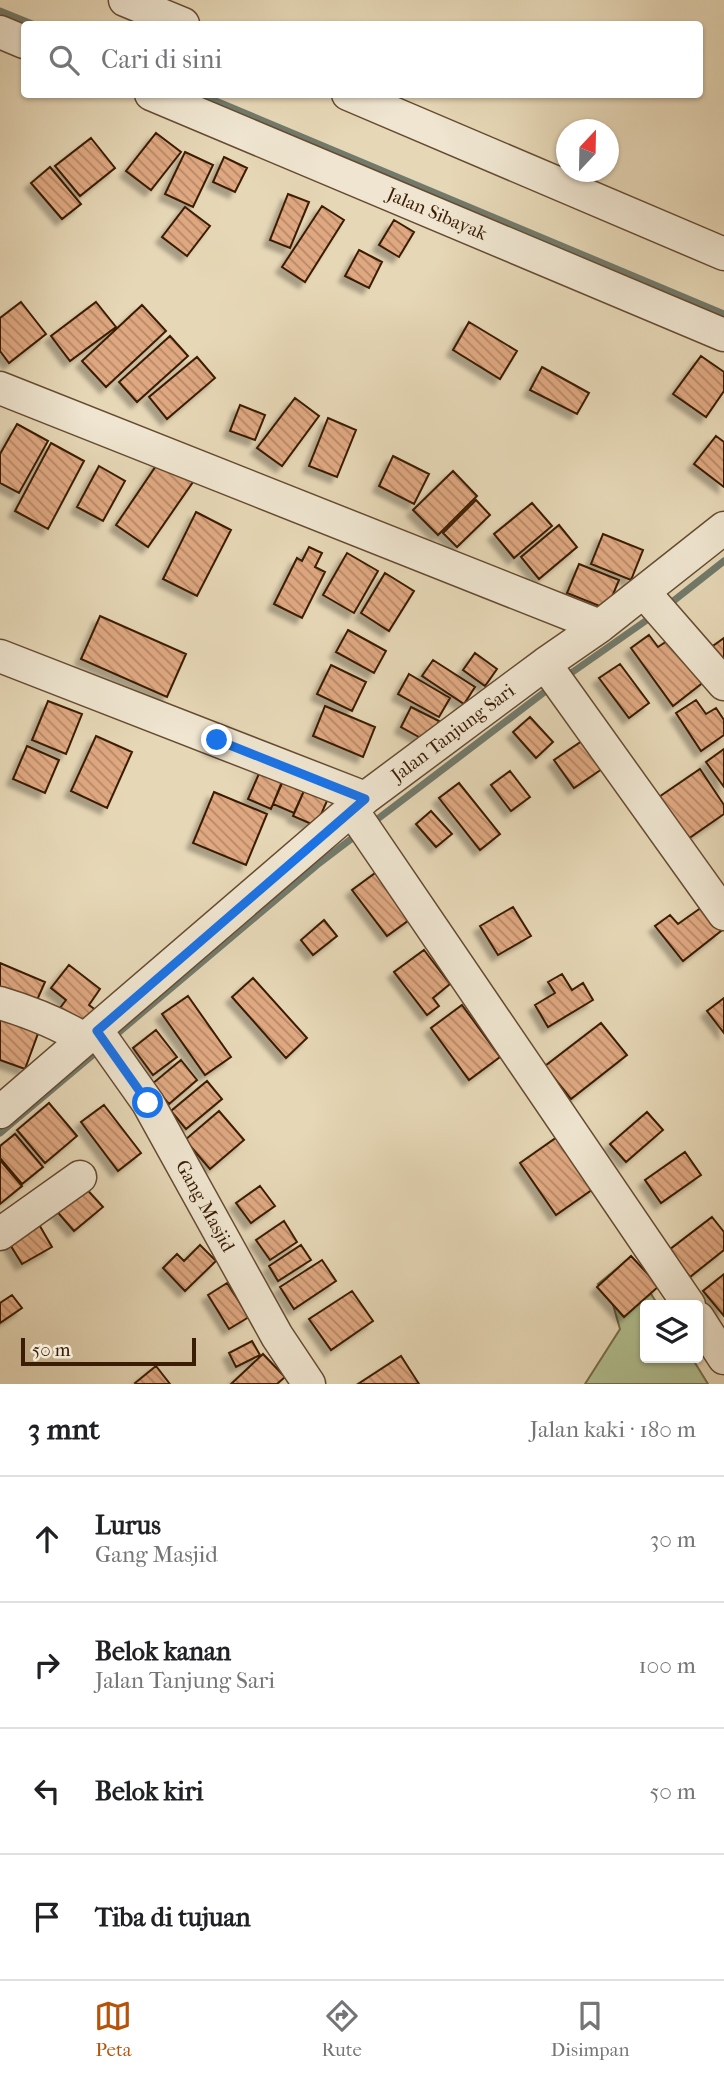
<!DOCTYPE html>
<html lang="id">
<meta charset="utf-8">
<style>
:root{--surface:#fff;--page:#f6f6f6;--text:#202124;--muted:#757577;--line:#e0e0e0;--accent:#b45309}
body{margin:0;font-family:"IM FELL French Canon",serif;background:var(--page);color:var(--text)}
.controls{position:absolute;right:21px;bottom:21px;display:grid;overflow:hidden;border-radius:7px;box-shadow:0 2px 5px #0004}
.controls button{width:63px;height:63px;display:grid;place-items:center;padding:0;border:0;border-bottom:2px solid var(--line);background:var(--surface);color:var(--text);font:35px sans-serif}
.compass{position:absolute;left:556px;top:119px;width:63px;height:63px;border-radius:50%;background:var(--surface);box-shadow:0 2px 5px #0004;rotate:22deg}
.scale{position:absolute;left:21px;bottom:18px;width:175px;box-sizing:border-box;padding-left:7px;border:4px solid #3b1c05;border-top:0;font-size:19px;line-height:24px;white-space:nowrap;color:#3b1c05;-webkit-text-stroke:5px #efe5d0;paint-order:stroke}
.stop{position:absolute;width:21px;height:21px;margin:-16px;border:5px solid #1a73e8;border-radius:50%;background:#fff}
.stop.end{background:#1a73e8;border-color:#fff;box-shadow:0 2px 7px #0008}
.list{margin:0;padding:0;list-style:none}
h2{display:flex;justify-content:space-between;align-items:center;height:91px;margin:0;padding:0 28px;font-size:30px}
h2 small{font-size:23px;font-weight:400;color:var(--muted)}
.list li{display:grid;grid-template-columns:46px 1fr auto;gap:21px;align-items:center;box-sizing:border-box;height:126px;padding:0 28px;border-top:2px solid var(--line)}
.list b{display:block;font-size:26px;white-space:nowrap}
.list p{margin:0;font-size:23px;white-space:nowrap;color:var(--muted)}
.list em{font-size:23px;font-style:normal;color:var(--muted)}
.icon{flex:none;width:38px;height:38px;fill:none;stroke:currentColor;stroke-width:2;stroke-linecap:round;stroke-linejoin:round}
.map{position:relative;flex:none;width:724px;height:1384px;overflow:hidden}
.search{position:absolute;background:var(--surface);box-shadow:0 2px 5px #0004;left:21px;right:21px;top:21px;height:77px;display:flex;align-items:center;gap:18px;box-sizing:border-box;padding:0 24px;border-radius:7px;color:var(--muted);font-size:26px}
.sheet{height:595px;background:var(--surface)}
nav{display:flex;justify-content:space-around;align-items:center;box-sizing:border-box;height:98px;border-top:2px solid var(--line);background:var(--surface);font-size:19px;color:var(--muted)}
nav a{display:grid;justify-items:center;gap:4px}
nav .on{color:var(--accent)}
.map>svg:first-child{display:block}
.green{fill:#b1bf91;stroke:#766e4b;stroke-width:2}
.lines{fill:none;stroke-linecap:round;stroke-linejoin:round}
.stream{stroke:#727a6b;stroke-width:7}
.building{fill:url(#building-back-hatch);stroke:#3b1c05;stroke-width:2;filter:url(#shadow)}
.minor-casing{stroke:#664b31;stroke-width:35}
.minor{stroke:#efe5d0;stroke-width:32}
.route{stroke:#1a73e8;stroke-width:9}
.labels{text-anchor:middle;dominant-baseline:central;stroke-width:5;stroke-linejoin:round;paint-order:stroke}
.street-label{font-size:19px;fill:#3b1c05;stroke:#efe5d0}
</style>
<div class="map">
<svg width="724" height="1384" viewBox="0 0 724 1384">
<defs>
<pattern id="building-back-hatch" width="6" height="6" patternUnits="userSpaceOnUse" patternTransform="scale(1.75)"><rect width="6" height="6" fill="#dfa881"/><path d="M-1 5l2 2M0 0l6 6M5-1l2 2" fill="none" stroke="#b68868"/></pattern>
<filter id="shadow"><feDropShadow dx="-6" dy="6" stdDeviation="2" flood-color="#0004"/></filter>
</defs>
<rect width="100%" height="100%" fill="#e6d7b6"/>
<filter id="stains"><feTurbulence type="fractalNoise" baseFrequency=".00286" numOctaves="4"/><feColorMatrix values="0 0 0 0 .2 0 0 0 0 .09 0 0 0 0 .02 0 0 0 .5 -.17"/></filter>
<radialGradient id="worn" r=".72"><stop offset=".6" stop-color="#630" stop-opacity="0"/><stop offset="1" stop-color="#630" stop-opacity=".3"/></radialGradient>
<path class="green" d="M629,1259L658,1305H645V1358H692L708,1384H585L620,1329L610,1294L598,1284Z"/>
<g class="lines">
<path class="stream" d="M0,11L32,24
M199,94L724,314
M667,606L724,561
M564,678L654,615
M371,824L551,687
M112,1038L317,865L359,833
M0,1133L101,1048"/>
</g>
<path class="building" d="M156,133L181,152L151,190L126,171Z
M91,138L115,168L80,196L55,166Z
M185,152L213,165L193,207L165,194Z
M224,157L247,168L235,192L213,182Z
M50,167L81,204L62,219L31,183Z
M288,194L309,202L290,248L270,240Z
M322,206L344,220L305,282L282,267Z
M185,207L210,226L187,256L162,237Z
M394,220L414,232L399,257L379,245Z
M359,250L382,262L369,288L345,276Z
M21,302L46,334L9,363L0,351V318Z
M96,302L116,327L70,361L51,336Z
M142,305L166,331L106,387L82,361Z
M469,322L517,351L500,379L453,350Z
M170,336L188,356L137,402L119,382Z
M701,356L724,372V391L706,417L673,394Z
M197,357L215,378L167,419L149,397Z
M542,367L589,393L577,414L530,390Z
M295,398L319,416L282,466L257,448Z
M240,405L265,415L255,440L230,431Z
M328,418L356,430L337,477L309,466Z
M17,424L48,441L19,493L0,483V454Z
M716,436L724,442V487L694,464Z
M51,443L84,461L48,529L15,511Z
M393,456L429,474L414,504L379,486Z
M160,460L193,482L148,547L116,525Z
M99,466L125,481L103,521L77,507Z
M453,471L477,496L438,535L413,510Z
M476,500L490,515L457,547L443,533Z
M532,503L552,526L514,558L494,534Z
M196,512L231,530L197,596L163,579Z
M559,525L577,547L539,579L521,557Z
M603,534L643,550L631,580L591,564Z
M309,547L322,553L315,567L325,572L302,618L274,604L297,558L302,561Z
M347,553L378,571L354,613L323,595Z
M579,564L619,580L607,609L567,593Z
M385,573L414,591L389,631L361,613Z
M100,616L186,654L167,697L81,659Z
M348,630L386,651L374,673L336,652Z
M649,635L658,647L673,637L705,681L673,706L631,648Z
M724,638V660L710,648Z
M475,653L497,669L485,686L463,670Z
M433,660L475,687L464,704L422,676Z
M620,664L649,703L629,718L599,678Z
M331,665L366,682L352,711L317,694Z
M409,674L450,698L439,717L398,694Z
M696,700L706,714L716,708L724,720V735L701,751L676,713Z
M48,701L82,714L66,754L32,740Z
M325,706L375,727L363,757L313,736Z
M411,707L439,721L428,742L401,727Z
M530,717L553,742L536,758L513,732Z
M96,736L132,752L107,808L71,791Z
M582,741L602,769L574,788L554,760Z
M27,746L59,760L45,793L13,779Z
M724,749V787L706,762Z
M264,762L286,772L271,809L248,799Z
M700,769L724,805V814L685,841L656,799Z
M510,771L530,797L511,811L491,785Z
M286,774L307,784L294,813L273,804Z
M459,783L500,834L480,850L439,798Z
M307,784L330,794L316,826L293,816Z
M214,792L267,814L246,865L193,843Z
M431,811L452,834L436,847L416,824Z
M382,868L416,915L387,936L352,890Z
M513,907L531,936L498,955L480,926Z
M702,907L721,931L683,961L655,926L670,915L678,924Z
M324,920L337,936L313,955L301,940Z
M424,950L450,984L433,998L439,1006L427,1015L394,972Z
M0,963L45,982L34,1007L0,993Z
M69,965L100,989L89,1005L97,1011L82,1031L57,1012L66,1000L51,988Z
M562,974L572,990L583,983L593,1000L548,1027L535,1005L555,993L548,982Z
M253,978L307,1038L286,1058L232,997Z
M188,996L231,1057L205,1075L162,1014Z
M724,998V1033L707,1011Z
M462,1005L500,1057L469,1080L431,1028Z
M0,1014L40,1028L25,1069L0,1060Z
M601,1023L627,1055L571,1099L545,1066Z
M156,1030L177,1057L153,1075L133,1048Z
M181,1060L197,1080L169,1104L152,1084Z
M207,1081L222,1099L186,1129L171,1111Z
M49,1103L77,1136L45,1163L17,1130Z
M104,1105L141,1153L118,1171L81,1122Z
M219,1111L244,1140L210,1169L185,1140Z
M647,1112L663,1130L626,1162L610,1144Z
M15,1134L43,1167L22,1184L0,1158V1146Z
M560,1135L596,1187L556,1215L520,1163Z
M685,1152L701,1175L661,1203L645,1180Z
M0,1160L22,1186L0,1204Z
M82,1184L103,1207L74,1231L54,1208Z
M260,1186L275,1206L251,1223L236,1203Z
M712,1217L724,1232V1250L690,1277L669,1250Z
M37,1221L52,1247L22,1264L6,1238Z
M284,1221L297,1242L270,1260L256,1240Z
M200,1245L216,1261L185,1291L163,1268L177,1254L184,1261Z
M301,1245L311,1260L278,1281L269,1266Z
M631,1256L659,1286L624,1317L597,1287Z
M322,1260L336,1281L294,1309L280,1287Z
M724,1274V1316L703,1291Z
M227,1283L249,1317L229,1329L208,1295Z
M352,1291L373,1321L331,1350L309,1319Z
M12,1295L22,1308L0,1323V1303Z
M252,1341L260,1355L236,1367L229,1353Z
M263,1354L285,1377L277,1384H231Z
M401,1356L419,1384H358Z
M156,1366L170,1384H136L135,1383Z"/>
<g class="lines">
<g class="minor-casing">
<path id="minor" d="M125,0L183,24
M0,32L24,42
M151,94L724,335
M348,94L724,254
M0,388L600,626
M645,591L649,598L724,684
M0,656L365,798
M545,664L724,914
M352,810L689,1305
M0,1003C30,1012 58,1023 84,1039
M97,1031L148,1103L277,1336L309,1384
M0,1112L365,798L545,664L600,626L724,528
M0,1234L80,1177
M698,1318L724,1358"/>
</g>
<use href="#minor" class="minor"/>
</g>
<g class="lines">
<path class="route" d="M148,1103L97,1031L365,799L217,740"/>
</g>
<g class="labels">
<g class="street-label">
<text transform="translate(437 214) rotate(23)">Jalan Sibayak</text>
<text transform="translate(453 733) rotate(-37)">Jalan Tanjung Sari</text>
<text transform="translate(205 1206) rotate(61)">Gang Masjid</text>
</g>
</g>
<rect width="100%" height="100%" filter="url(#stains)"/>
<rect width="100%" height="100%" fill="url(#worn)"/>
</svg>
<div class="controls">
<button><svg class="icon" aria-label="layers" viewBox="0 0 24 24"><path d="M12 4l9 5-9 5-9-5zM3 14l9 5 9-5"/></svg></button>
</div>
<svg class="compass" viewBox="-18 -18 36 36"><path d="M0-13l5 13h-10z" fill="#e53935"/><path d="M0 13l5-13h-10z" fill="#757577"/></svg>
<div class="scale">50 m</div>
<div class="stop" style="left:148px;top:1103px"></div>
<div class="stop end" style="left:217px;top:740px"></div>
<div class="search"><svg class="icon" aria-label="search" viewBox="0 0 24 24"><circle cx="10" cy="10" r="6"/><path d="M15 15l6 6"/></svg>Cari di sini</div>
</div>
<section class="sheet">
<h2>3 mnt<small>Jalan kaki · 180 m</small></h2>
<ul class="list">
<li><svg class="icon" aria-label="ahead" viewBox="0 0 24 24"><path d="M12 20V5M6 11l6-6 6 6"/></svg><div><b>Lurus</b><p>Gang Masjid</p></div><em>30 m</em></li>
<li><svg class="icon" aria-label="right" viewBox="0 0 24 24"><path d="M7 20v-9h11M14 6l5 5-5 5"/></svg><div><b>Belok kanan</b><p>Jalan Tanjung Sari</p></div><em>100 m</em></li>
<li><svg class="icon" aria-label="left" viewBox="0 0 24 24"><path d="M17 20v-9H6M10 6l-5 5 5 5"/></svg><div><b>Belok kiri</b></div><em>50 m</em></li>
<li><svg class="icon" aria-label="arrive" viewBox="0 0 24 24"><path d="M6 21V4h12l-3 4 3 4H6"/></svg><div><b>Tiba di tujuan</b></div></li>
</ul>
</section>
<nav>
<a class="on"><svg class="icon" aria-label="map" viewBox="0 0 24 24"><path d="M3 6l6-2 6 2 6-2v14l-6 2-6-2-6 2zM9 4v14M15 6v14"/></svg>Peta</a>
<a><svg class="icon" aria-label="directions" viewBox="0 0 24 24"><path d="M12 3l9 9-9 9-9-9zM9 14v-3h6M13 9l2 2-2 2"/></svg>Rute</a>
<a><svg class="icon" aria-label="saved" viewBox="0 0 24 24"><path d="M7 4h10v16l-5-4-5 4z"/></svg>Disimpan</a>
</nav>
